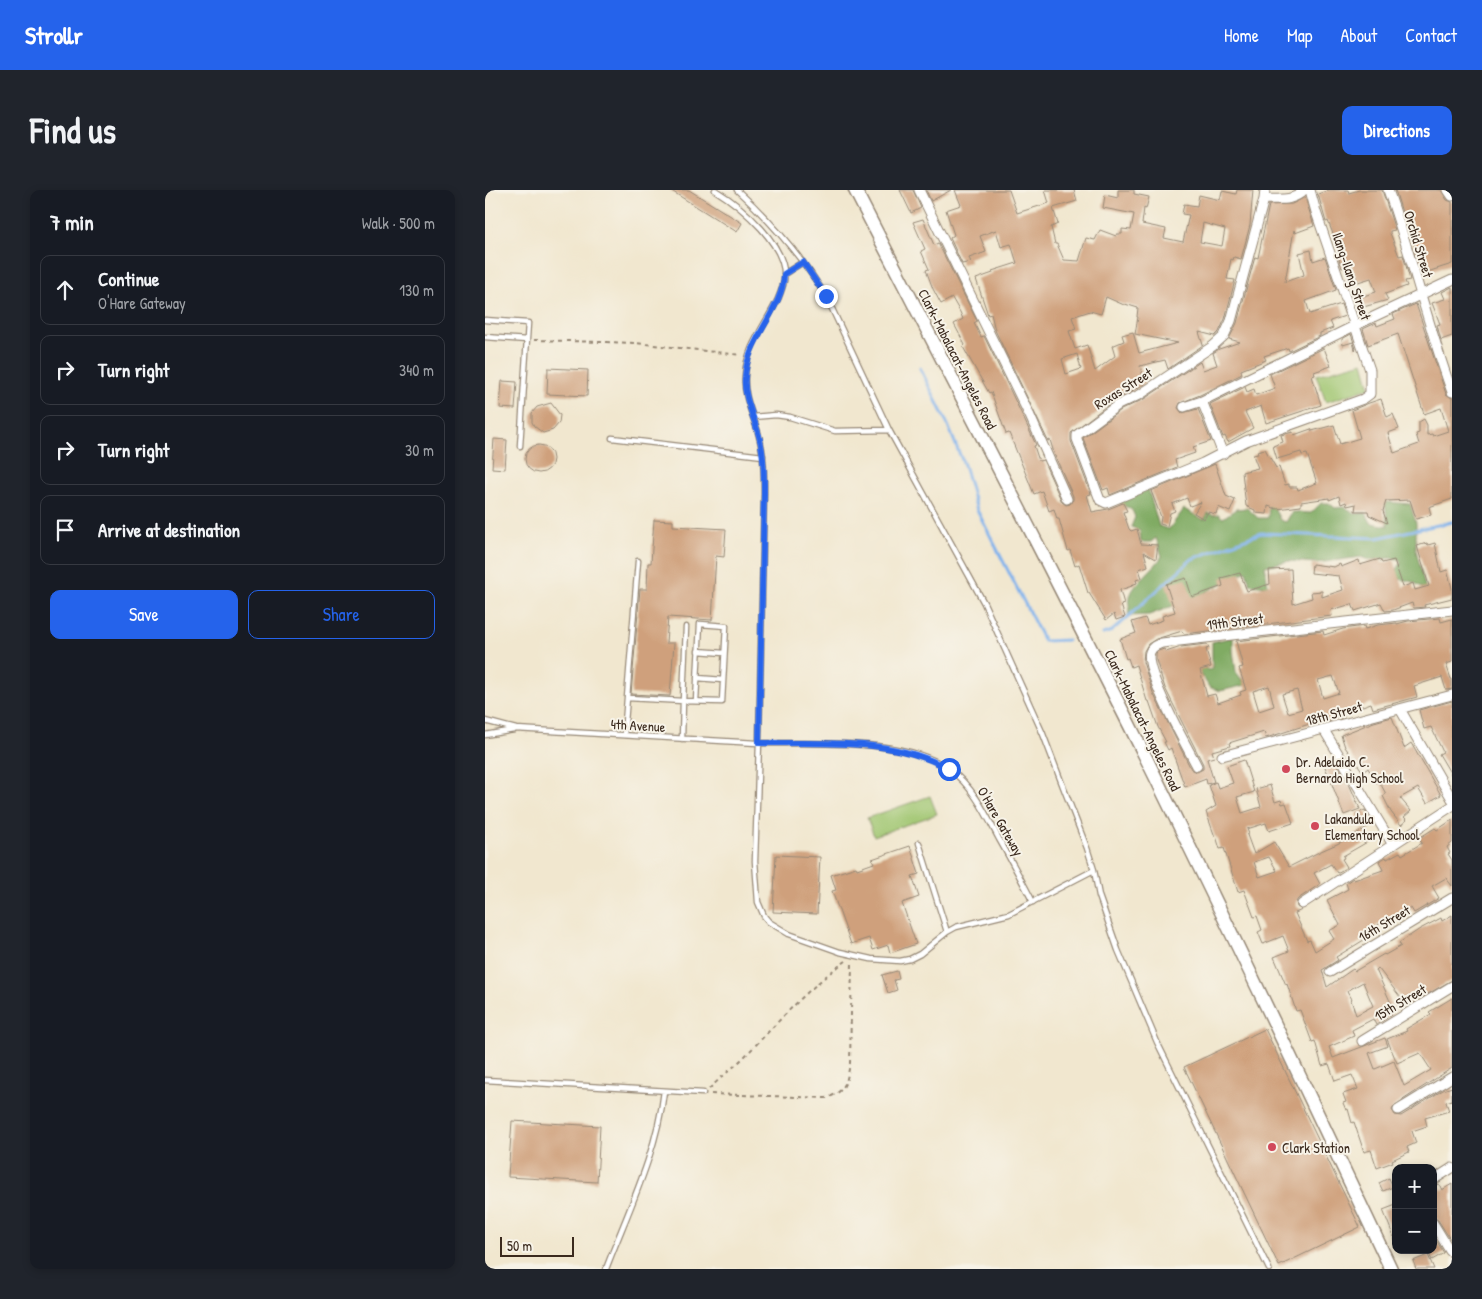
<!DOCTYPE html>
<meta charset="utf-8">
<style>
:root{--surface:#171b24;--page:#20242c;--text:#f1f3f6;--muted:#9ea1a6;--line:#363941;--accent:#2563eb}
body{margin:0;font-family:"Patrick Hand",sans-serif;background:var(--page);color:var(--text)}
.controls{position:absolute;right:15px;bottom:15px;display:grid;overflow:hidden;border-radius:10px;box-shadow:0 2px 8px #0003}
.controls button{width:45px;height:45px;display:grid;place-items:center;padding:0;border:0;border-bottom:1px solid var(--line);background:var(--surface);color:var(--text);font:25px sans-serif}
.scale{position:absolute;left:15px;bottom:12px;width:74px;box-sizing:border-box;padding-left:5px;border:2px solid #3b2a1e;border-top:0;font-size:14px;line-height:18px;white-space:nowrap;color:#3b2a1e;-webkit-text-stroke:4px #f7f3e8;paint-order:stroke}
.stop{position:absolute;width:15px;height:15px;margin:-11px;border:4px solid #2563eb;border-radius:50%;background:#fff}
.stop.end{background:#2563eb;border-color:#fff;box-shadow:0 1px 5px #0008}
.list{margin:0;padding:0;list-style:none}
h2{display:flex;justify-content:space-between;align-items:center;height:65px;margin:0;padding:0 20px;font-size:21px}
h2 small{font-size:16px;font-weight:400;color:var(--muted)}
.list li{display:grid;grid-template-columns:32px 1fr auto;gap:15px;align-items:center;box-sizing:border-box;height:70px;margin:0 10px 10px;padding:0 10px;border:1px solid var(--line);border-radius:10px}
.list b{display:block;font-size:19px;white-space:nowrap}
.list p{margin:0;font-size:16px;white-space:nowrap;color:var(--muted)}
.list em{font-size:16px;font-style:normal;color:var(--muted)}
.actions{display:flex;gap:10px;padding:15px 20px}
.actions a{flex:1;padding:11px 0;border:1px solid var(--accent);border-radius:10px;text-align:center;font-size:18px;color:var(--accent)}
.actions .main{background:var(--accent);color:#fff}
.icon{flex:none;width:28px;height:28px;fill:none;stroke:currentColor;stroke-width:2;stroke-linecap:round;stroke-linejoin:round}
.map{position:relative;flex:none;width:967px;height:1079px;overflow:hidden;border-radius:10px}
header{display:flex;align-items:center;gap:30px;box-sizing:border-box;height:70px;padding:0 25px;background:var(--accent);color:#fff}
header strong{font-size:24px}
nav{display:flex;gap:28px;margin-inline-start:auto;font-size:18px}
.intro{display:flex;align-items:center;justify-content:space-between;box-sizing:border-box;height:120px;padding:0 30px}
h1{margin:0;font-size:35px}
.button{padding:12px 22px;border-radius:10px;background:var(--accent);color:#fff;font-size:18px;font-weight:700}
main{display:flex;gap:30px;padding:0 30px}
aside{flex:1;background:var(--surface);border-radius:10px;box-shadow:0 2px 8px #0003}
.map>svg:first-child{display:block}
.green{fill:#a0c671;stroke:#6e7848}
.forest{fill:#80ab63;stroke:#5e6a40}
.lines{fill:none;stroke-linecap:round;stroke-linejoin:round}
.stream{stroke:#7fb2ec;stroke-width:3}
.building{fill:#cfa07c;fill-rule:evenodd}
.service-casing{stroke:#968876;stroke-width:7}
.minor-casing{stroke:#968876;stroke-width:11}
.secondary-casing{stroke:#968876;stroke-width:15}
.path{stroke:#968876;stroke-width:2;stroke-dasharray:4 4;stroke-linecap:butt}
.service{stroke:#fff;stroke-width:4.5}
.minor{stroke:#fff;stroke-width:9}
.secondary{stroke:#fff;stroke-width:12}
.route{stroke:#2563eb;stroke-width:6}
.poi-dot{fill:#d1495b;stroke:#f7f3e8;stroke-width:2}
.labels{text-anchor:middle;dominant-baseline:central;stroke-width:4;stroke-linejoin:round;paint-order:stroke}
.street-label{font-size:14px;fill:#3b2a1e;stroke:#f7f3e8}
.poi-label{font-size:14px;fill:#3b2a1e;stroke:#f7f3e8;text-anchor:start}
</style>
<header>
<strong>Strollr</strong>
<nav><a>Home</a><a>Map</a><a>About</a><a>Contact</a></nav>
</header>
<div class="intro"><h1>Find us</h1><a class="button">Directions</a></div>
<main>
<aside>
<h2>7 min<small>Walk · 500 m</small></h2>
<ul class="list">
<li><svg class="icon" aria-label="ahead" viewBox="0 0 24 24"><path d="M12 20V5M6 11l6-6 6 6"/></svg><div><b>Continue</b><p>O'Hare Gateway</p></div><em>130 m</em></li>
<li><svg class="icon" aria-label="right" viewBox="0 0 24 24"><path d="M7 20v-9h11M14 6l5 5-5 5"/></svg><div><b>Turn right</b></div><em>340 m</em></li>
<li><svg class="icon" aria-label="right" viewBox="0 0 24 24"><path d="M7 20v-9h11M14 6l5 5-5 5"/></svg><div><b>Turn right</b></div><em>30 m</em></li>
<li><svg class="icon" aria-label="arrive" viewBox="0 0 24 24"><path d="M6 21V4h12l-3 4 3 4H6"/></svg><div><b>Arrive at destination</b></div></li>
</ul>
<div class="actions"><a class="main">Save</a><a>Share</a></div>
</aside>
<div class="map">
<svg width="967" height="1079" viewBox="0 0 967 1079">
<rect width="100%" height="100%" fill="#f7f3e8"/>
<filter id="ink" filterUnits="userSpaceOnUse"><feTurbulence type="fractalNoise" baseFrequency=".02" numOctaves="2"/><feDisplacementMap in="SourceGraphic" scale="10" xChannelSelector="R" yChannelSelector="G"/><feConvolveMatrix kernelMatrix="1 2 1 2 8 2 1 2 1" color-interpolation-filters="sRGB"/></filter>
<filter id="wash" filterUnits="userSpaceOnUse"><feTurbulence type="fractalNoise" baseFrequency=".0096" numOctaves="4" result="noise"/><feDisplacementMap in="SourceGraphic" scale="20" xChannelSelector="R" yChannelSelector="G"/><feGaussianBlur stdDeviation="1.12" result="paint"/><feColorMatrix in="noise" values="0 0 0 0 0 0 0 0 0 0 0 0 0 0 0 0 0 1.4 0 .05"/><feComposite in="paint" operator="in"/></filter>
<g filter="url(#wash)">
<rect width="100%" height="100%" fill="#f1e7cf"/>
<path class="green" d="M878,172L885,198L841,212L831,185Z
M445,606L452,624L389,646L382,628Z"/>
<path class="forest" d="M663,298L674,336L684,339L699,319L719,330L723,323L729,325L733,324L738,328L751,319L762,318L773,328H783L785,307L794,312L790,320L795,330L801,332L807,322L826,323L836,313H844L850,318L860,317L870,324L881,323L886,333L903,336L900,312L925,314L931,333V360L941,400L928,392L915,389L909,385L916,373L914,369L906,368L884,370L876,367L832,373L804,371L780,376L783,396L765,394L761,381L709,408L664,425L643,426C644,420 644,413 645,406C649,392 670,379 677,366L671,348L666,352H656L655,340L646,337L650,327L647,320L633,312L645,304L651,305L654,300Z
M748,447V461L751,482L761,495L735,501L724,497L715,482L716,476L723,480L727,479V452Z"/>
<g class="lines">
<path class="stream" d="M435,178L462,233L479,275L492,320L559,451L583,450
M618,444L627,441L707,369L776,343L892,348L967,332"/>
</g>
<g id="blocks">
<path class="building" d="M185,0H204L257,33L252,42Z
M415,0H428L436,18L426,23Z
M441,0H466L446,11Z
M470,0H524L532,23L564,13L560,0H589L592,11L568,18L573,34L566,37L570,54H572L579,70L594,71L601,48L610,50L615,40L631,46L632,44H637V39L646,40L649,24L618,18L620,5L633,8V0H649V4L664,7L661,19L659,18L657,34L681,39L679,48L698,52L704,25L697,24L699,14L712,16L714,5L735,10L737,1L751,4L752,0H768L765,35L756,69L749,67L748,70L746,69L742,89L750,90L740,129L734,142L730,146L714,142L718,155L683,179L680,170L655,176L660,194L629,210L586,243V251L606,304L602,305L607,322L623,319L638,313L642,321L638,322L644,339L646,341L652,339L656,354L673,355L671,369L659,362L663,376L654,379L657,388L651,390L652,393L646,395L647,396L635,400L639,414L636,415L640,427L631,430L629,424L621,430L604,403H603L594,374L590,376L585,360L583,361L574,329H572L569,319L564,321L557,301L549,304L524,243L521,244L506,202L504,203L478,157L480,155L469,134L478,129L475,122L467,108L456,114L448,99L441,80L444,79L436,61L440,59L428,32L438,29L449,55L453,53L492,131L489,133L496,147L499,146L539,229L551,255L549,256L554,271L558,270L577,312L581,315L585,314L588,310V306L570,266L565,250L563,251L510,140L506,124L503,125L491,89L508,83L507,81L532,73L526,54L516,57L511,40L495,46L501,62L484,68L486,72L477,74L465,48L469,45L461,20L476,15ZM718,33L740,39L737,56L715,52ZM621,107L639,115L640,114L653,118L652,127H653L650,144L693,153L654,163L648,142L637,145L639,151L627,156L630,166L610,181L602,155L590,159L584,141L591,139L587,127L605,121L616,124ZM592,164L596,179L581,184L577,169Z
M844,0H863L864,3L874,0H897L910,40L905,41V43L914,66L918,65L925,90L920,91L922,96L900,104L903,110L875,118L872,108L891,102L886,88L873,92L866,74L857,78L852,63L855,62L843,31L841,32L833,4Z
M910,0H956L962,10L967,12V74L936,84L929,60L931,59L928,51L931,50L926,34L921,35Z
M820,7L829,36L810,43L809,40L800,92L819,85L814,63L826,60L828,71L840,67L851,100L821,111L825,124L856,114L860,126L845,131L848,138L835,143V146L804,161L803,158L779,166L781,170L756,180L757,184L715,205L695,213L693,218L697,223L713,219L726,251L708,257L710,263L690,270L692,277L625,305L623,298L618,300L598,248L636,220L659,209L715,172L718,180L732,175L728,163L734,159L755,152L744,149L752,133L770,67L773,68L784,15L807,14Z
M967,97V146L956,150L952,135L955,134L947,113L960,109L957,102Z
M931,114L961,204L967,208V309L944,317L946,325L931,329L925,310L901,311L898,321L902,333L884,325L883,321H870L871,314L862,316L861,312L856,314L854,306L844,310V308L816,312V316L792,319L783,316L782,324L770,323V320L761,316L757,282L773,278L768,265L773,264L772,261L780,259L791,278L794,277L800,295L804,294V297H812L813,300L829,294L832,293L822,264L817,265L816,262L792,269L788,256L798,252L796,245L808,242L809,245L826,239L827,241L849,235L855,254L875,248L867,220L884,213L896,209L902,227L908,224L914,239L903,243L909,263L934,254L931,244L934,243V232L939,229L942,235V245L947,244L948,246L963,241L956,218L939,224L913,144L883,155L878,139L891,133L892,136L910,129L908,124Z
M866,144L871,159L870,160L868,152L858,155L857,149Z
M839,158L846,176L829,182L830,185L827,186L836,215L781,233L776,216L760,222L768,238L743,252L740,246L738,247L725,214L760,197L762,202L769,199L771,205L790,198L785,184Z
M63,178L103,180L102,206L62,204Z
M17,191L32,192L30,219L15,218Z
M66,213L75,225L74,233L68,240L58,243L49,236L47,232V223L52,217Z
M9,249L22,250L20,279L7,278Z
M40 269a14 14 0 1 1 28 0a14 14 0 1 1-28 0Z
M730,274L741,306L750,310L745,322L733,317L731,324L723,322L719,329L709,323L716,312L705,316L702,308L687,314L690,321L685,323L682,336L675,334L676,327L666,301Z
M169,330L188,331V336L241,339L239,367L231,366L227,430L183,427L181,453H189L185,506L146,504L155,399H162L163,373H166Z
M942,353L943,355L950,353L956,382L962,380L967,398V408L939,415L940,417L929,418L927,413L908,420L900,421L896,413L870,421L867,414L846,420L847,426L699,444L697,441L671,449L663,454L659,461L658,472L668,503L706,579L712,582L718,579V574L680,498L671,470V463L673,461L679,459L681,462L696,457L722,454L724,458L721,459L726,477L715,480L722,506L730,504L733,513L756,505L755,502L761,500L754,478L758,477L751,451L838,441L839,445L858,439L879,436L880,439L893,435L912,433V434L923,431L955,428L956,432L967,429V472L961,474L966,489H967V499L961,500L957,487L929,496L932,507L888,519L886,513L858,523L859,527L853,529L841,532L840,529L781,548L779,542L744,553L745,556L727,561L729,567L722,569L729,592L722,594L721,589L700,597L686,558L683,560L679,552H681L673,537L664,511H662L651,475L646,477L643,468L641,469L635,449L651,443L647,432L660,428L663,435L678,430L677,426L690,422L681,394L701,388L707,407L738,396L736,388L755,383L762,401L785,394L784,380L806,379L808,414L827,408L826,402L837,401V407L858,400L854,386L826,383L827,374L849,377L855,374L856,377L874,370L875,375L895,369L897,373L909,370L918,397L928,393L930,400L944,396L932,356ZM848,486L854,503L838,508L833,490ZM784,496L789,516L774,521L768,501ZM812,500L817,519L803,523L797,504Z
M967,511V586L954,564L958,562L946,537L939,539L934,520Z
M907,527L919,558L926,553L956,605L942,613L933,598L915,608L926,621L919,627L922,630L916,635L906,622L898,606L901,604L894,591L891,593L883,578L878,582L860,557L856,545L889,532Z
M759,570L769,602L752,607L757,623L776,617L771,599L785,595L790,612L796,610L797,614L801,613L808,633L784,641L781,633L762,639L764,644L762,645L769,664L789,652L804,677L836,661L852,654L878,640L884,651L858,666L859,668L857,669L862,677L852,683L846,674L829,683L835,694L813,709L811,712L812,717L817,720L810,723L822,751L825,750L830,761L849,749L844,741L855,735L842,710L863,699L861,693L868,688L869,690L898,680L894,671L901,667L902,669L915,662L917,665L937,653L934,648L950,638L952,640L967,630V653L962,657L965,663L963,664L967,670V696L961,688L947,696L954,708L929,723L926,718L906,729L905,727L884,741L887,745L851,767L853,770L837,780L842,797L868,779L870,781L899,764L900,765L916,756L914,753L935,739L956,728L957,731L967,725V790L922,816L893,778L891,780L909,820L906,822L907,825L891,835L888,829L867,840L869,846L844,857L848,868L900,848L903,856L884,863L890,879L909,871L919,896L946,880L935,863L912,873L902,849L922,841L921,839L946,824L944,822L967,808V878L910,915L907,920L910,925L916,926L958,900L967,897V910L961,912L964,921L940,928L942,936L927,941L931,953L922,957L924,962L907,970L908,972L892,978L886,960L879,962L869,932L867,933L863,919L861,920L858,913L861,912L858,904L873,899L867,885L850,891L844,874L837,876L830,851L827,852L815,820L811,821L802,794L801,795L789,767L804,761L798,746L778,754L773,742L777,740L772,726L769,727L759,700L753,702L739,658L735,659L731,646L730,647L721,622L731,616L724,595L731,592L733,598L748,593L742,576ZM784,667L792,681L774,687L769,672ZM878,792L888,816L871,825L866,810L867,809L862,801Z
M850,571L865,596L875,619L859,625L839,574Z
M880,620L888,635L878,639L871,624Z
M425,656L434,684L427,686L434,707L417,713L431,754L405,763L403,755L388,760L384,748L366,754L347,701L351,700L346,685L371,677L372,679L389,673L387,669Z
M291,665L335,667L332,724L288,722Z
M412,781L414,789L409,790L412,800L403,803L397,785Z
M780,839L875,1037L794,1076L699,877Z
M27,931L115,936L112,992L23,987Z
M904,988L908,997L898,1001L894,993Z
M954,994L957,1000L967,994V1052L953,1030L948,1027V996Z
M911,1015V1050H910L898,1020Z
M948,1045L959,1063L947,1070L942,1060H948Z
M943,1065L949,1079H931L928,1071Z"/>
</g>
</g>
<g filter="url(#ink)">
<use href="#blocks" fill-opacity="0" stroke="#968876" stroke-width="1"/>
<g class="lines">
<g class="service-casing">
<path id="service" d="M230,0C256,16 304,56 299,91C298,97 295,104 293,109C281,134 261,157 260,186C258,207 269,226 274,246C279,264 279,283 279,303L274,553L270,671L273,712L279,726L284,732L304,744L355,762L386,769L415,771L425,769L435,764L462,742L471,737L524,724L609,680
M252,0C287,32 316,66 341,106L404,240L499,413L558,544L579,599L602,658L609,680L614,706L633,760L672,852L784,1079
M299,84L318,72
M0,130L43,133L35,256
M0,147L42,150
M268,227L291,225L305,227L350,241L404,240
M127,248L278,266
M201,437L198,511L237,512L241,436L215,434L211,511
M213,461L239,463
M212,488L238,490
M143,508L198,511L197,549
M0,531L31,539C111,544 191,549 272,553C328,555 417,546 464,579C488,596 501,624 514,649C526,670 537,691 548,712
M0,545L29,540
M139,545L153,371
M434,653L462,742
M0,890L218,903
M121,1079C143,1021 172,963 179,901"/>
</g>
<g class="minor-casing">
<path id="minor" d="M434,0L545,226L582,309
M780,0L779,9L746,131L739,146L728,156L656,204L633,215L592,245V249L615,310L621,313L718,273L761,251L878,209L885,204V180L831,22L825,0
M903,0C927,67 943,136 967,202
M963,0L967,6
M779,9C794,9 808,12 819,0
M717,211L738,264
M699,217L717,211L869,136L967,90
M915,519L967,609
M839,540L908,655
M737,566L967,505
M712,576C702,557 658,479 665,462C667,456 672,455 677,453L967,420
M817,714L967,616
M845,782L967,708
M877,851L967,796
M913,920L967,887
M948,990L967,978
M948,1033L965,1061L967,1062"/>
</g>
<g class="secondary-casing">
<path id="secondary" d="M370,0C467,189 565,376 660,566C744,736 825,907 906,1079"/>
</g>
<path class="path" d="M49,150L151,153L256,165
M224,899C235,888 247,879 258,868C291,835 322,798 361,771
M226,904L341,908C361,902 362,891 365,873L367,772"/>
<use href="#service" class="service"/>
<use href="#minor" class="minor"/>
<use href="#secondary" class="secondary"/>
</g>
</g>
<g class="lines" filter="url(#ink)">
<path class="route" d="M341,106L318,72L299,84C299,118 262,149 260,187C258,207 269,226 274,246C279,264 279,283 279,303L274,553C338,554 407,547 464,579"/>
</g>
<g class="poi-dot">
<circle cx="801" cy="579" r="5"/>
<circle cx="830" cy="636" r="5"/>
<circle cx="787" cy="957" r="5"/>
</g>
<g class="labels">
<g class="street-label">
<text transform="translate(934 54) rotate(73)">Orchid Street</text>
<text transform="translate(867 86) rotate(71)">Ilang-Ilang Street</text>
<text transform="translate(473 169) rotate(63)">Clark-Mabalacat-Angeles Road</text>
<text transform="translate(638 198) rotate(-32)">Roxas Street</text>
<text transform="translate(750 431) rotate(-7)">19th Street</text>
<text transform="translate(849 523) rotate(-15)">18th Street</text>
<text transform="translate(658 530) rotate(64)">Clark-Mabalacat-Angeles Road</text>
<text transform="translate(153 535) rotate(3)">4th Avenue</text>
<text transform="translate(516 631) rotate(60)">O'Hare Gateway</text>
<text transform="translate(899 733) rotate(-31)">16th Street</text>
<text transform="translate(915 812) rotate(-31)">15th Street</text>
</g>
<g class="poi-label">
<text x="811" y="571">Dr. Adelaido C.<tspan x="811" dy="16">Bernardo High School</tspan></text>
<text x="840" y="628">Lakandula<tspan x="840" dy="16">Elementary School</tspan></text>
<text x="797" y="957">Clark Station</text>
</g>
</g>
</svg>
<div class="controls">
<button>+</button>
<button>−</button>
</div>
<div class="scale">50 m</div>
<div class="stop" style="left:464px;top:579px"></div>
<div class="stop end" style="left:341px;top:106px"></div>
</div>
</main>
